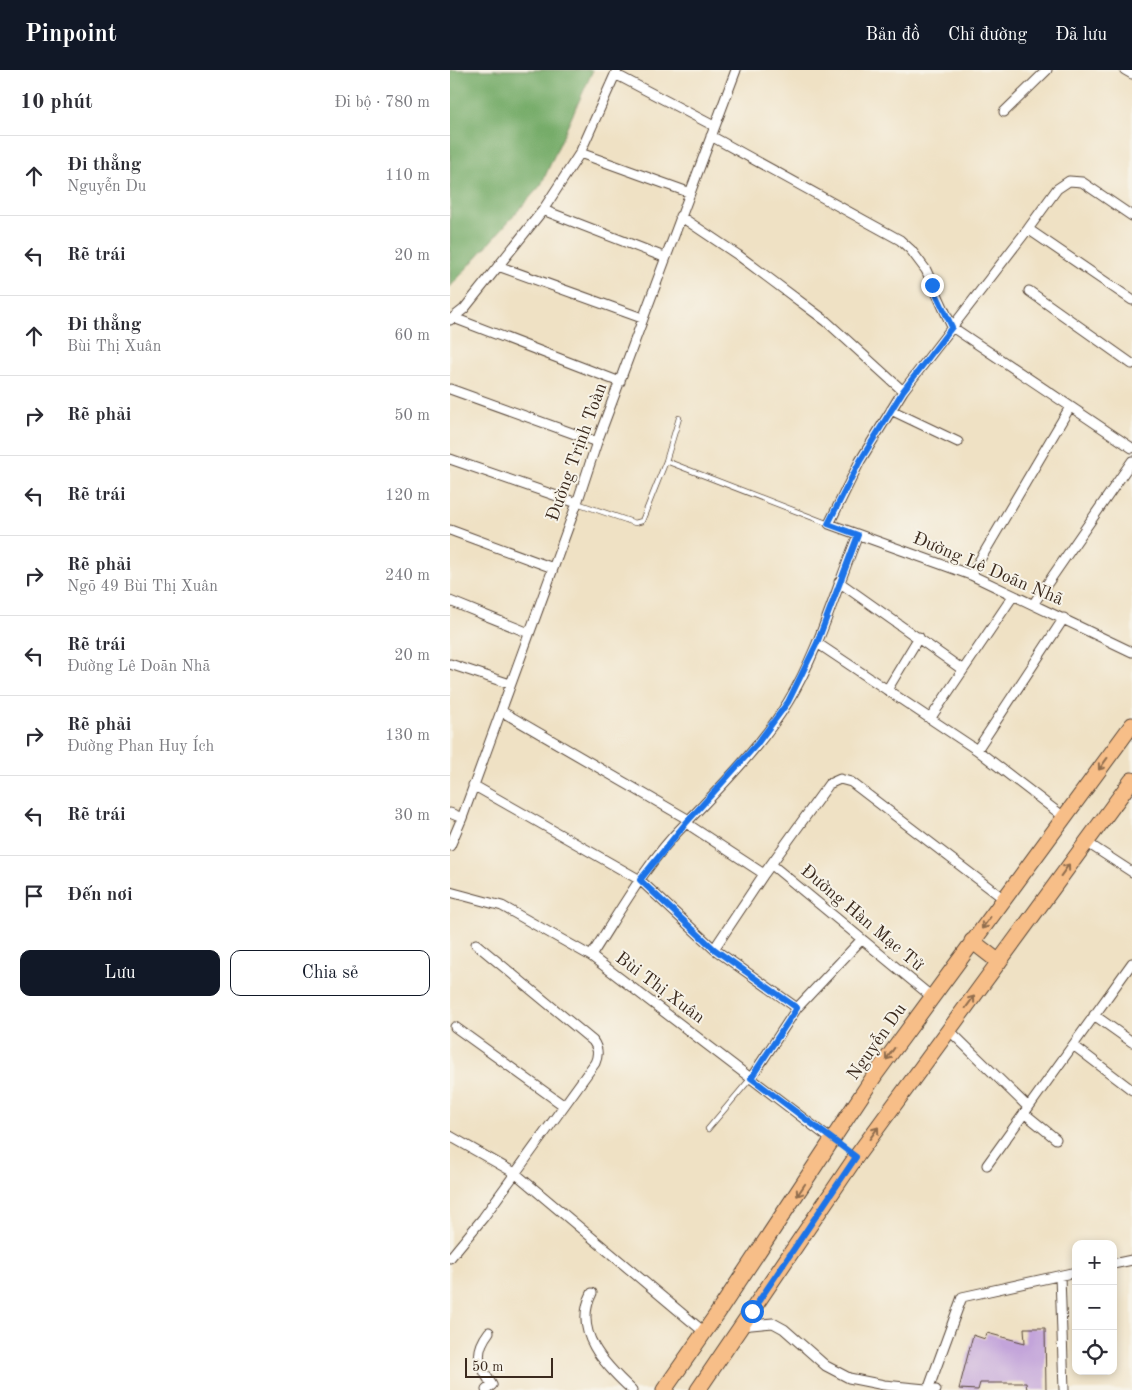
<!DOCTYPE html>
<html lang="vi">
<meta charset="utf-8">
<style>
:root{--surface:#fff;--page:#f7f7f7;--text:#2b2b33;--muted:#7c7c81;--line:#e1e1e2;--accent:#111827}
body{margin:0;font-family:"Old Standard TT",serif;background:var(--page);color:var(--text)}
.controls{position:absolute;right:15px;bottom:15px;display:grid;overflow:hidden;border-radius:10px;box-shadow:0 2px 8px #0003}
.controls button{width:45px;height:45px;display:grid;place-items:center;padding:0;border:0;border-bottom:1px solid var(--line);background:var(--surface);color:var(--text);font:25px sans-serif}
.scale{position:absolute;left:15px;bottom:12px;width:88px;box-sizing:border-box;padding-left:5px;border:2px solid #3b2a1e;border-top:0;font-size:14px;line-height:18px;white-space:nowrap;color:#3b2a1e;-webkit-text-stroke:4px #f7f3e8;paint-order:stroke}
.stop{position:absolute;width:15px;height:15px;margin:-11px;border:4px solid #1a73e8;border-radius:50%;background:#fff}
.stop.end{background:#1a73e8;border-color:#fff;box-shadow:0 1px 5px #0008}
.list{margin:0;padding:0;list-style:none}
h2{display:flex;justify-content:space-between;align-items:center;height:65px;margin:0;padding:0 20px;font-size:21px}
h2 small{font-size:16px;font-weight:400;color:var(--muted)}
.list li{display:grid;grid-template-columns:32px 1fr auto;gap:15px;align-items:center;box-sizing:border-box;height:80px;padding:0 20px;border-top:1px solid var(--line)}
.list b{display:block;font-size:19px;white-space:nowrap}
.list p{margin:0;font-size:16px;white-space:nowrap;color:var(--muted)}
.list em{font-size:16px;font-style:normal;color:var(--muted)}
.actions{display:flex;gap:10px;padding:15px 20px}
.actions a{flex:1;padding:11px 0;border:1px solid var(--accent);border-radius:10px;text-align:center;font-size:18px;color:var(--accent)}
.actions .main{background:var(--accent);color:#fff}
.icon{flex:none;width:28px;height:28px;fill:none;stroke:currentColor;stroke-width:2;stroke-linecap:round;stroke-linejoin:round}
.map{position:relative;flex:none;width:682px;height:1320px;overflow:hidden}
header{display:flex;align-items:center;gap:30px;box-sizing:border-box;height:70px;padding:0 25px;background:var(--accent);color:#fff}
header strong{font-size:24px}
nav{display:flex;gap:28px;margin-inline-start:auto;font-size:18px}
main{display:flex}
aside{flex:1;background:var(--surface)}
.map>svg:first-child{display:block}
.forest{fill:#76ac69;stroke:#586b44}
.building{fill:#c3a4da}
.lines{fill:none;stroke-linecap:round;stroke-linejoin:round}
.service-casing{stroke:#564537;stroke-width:6}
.minor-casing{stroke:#564537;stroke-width:11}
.primary-casing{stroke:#564537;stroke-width:17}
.service{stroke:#fff;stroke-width:4.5}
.minor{stroke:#fff;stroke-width:9}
.primary{stroke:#f7be88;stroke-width:15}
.oneway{stroke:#906d4e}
.route{stroke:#1a73e8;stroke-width:6}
.labels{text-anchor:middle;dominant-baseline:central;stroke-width:4;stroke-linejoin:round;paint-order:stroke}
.street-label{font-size:18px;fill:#3b2a1e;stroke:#f7f3e8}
</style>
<header>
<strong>Pinpoint</strong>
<nav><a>Bản đồ</a><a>Chỉ đường</a><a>Đã lưu</a></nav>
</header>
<main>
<aside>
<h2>10 phút<small>Đi bộ · 780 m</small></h2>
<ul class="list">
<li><svg class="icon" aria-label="ahead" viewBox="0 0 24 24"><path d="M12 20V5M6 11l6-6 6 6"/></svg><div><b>Đi thẳng</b><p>Nguyễn Du</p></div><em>110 m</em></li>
<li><svg class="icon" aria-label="left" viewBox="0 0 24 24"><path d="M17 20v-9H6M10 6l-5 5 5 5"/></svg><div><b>Rẽ trái</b></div><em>20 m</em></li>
<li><svg class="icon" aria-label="ahead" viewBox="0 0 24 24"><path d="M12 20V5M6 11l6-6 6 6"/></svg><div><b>Đi thẳng</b><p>Bùi Thị Xuân</p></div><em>60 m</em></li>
<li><svg class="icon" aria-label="right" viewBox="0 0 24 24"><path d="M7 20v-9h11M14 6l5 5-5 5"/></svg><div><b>Rẽ phải</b></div><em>50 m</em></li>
<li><svg class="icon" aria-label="left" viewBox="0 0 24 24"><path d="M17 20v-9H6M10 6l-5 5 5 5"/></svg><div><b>Rẽ trái</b></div><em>120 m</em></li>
<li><svg class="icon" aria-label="right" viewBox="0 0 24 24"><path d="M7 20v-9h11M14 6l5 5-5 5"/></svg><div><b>Rẽ phải</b><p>Ngõ 49 Bùi Thị Xuân</p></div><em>240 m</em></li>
<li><svg class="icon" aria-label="left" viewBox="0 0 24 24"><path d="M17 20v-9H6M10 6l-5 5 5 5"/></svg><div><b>Rẽ trái</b><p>Đường Lê Doãn Nhã</p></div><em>20 m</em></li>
<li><svg class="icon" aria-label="right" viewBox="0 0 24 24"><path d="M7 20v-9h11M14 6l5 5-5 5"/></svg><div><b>Rẽ phải</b><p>Đường Phan Huy Ích</p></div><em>130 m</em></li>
<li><svg class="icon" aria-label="left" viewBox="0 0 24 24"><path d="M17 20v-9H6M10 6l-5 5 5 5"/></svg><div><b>Rẽ trái</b></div><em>30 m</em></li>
<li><svg class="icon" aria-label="arrive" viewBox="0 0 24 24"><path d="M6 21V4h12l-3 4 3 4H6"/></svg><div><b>Đến nơi</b></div></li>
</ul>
<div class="actions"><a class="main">Lưu</a><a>Chia sẻ</a></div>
</aside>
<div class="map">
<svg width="682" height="1320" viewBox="0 0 682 1320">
<rect width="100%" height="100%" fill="#f7f3e8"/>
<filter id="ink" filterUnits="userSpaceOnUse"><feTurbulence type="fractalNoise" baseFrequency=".02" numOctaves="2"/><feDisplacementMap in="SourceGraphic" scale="10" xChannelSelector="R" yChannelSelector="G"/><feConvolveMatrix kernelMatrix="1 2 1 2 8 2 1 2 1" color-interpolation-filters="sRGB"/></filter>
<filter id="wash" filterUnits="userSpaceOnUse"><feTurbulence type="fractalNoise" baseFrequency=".0096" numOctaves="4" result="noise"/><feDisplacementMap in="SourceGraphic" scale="20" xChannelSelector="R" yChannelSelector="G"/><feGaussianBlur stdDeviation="1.12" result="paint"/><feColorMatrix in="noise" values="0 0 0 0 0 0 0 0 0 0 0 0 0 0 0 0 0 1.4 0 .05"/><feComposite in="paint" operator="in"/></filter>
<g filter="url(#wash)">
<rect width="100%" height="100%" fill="#efe1c4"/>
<path class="forest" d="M0,0H143L91,115L0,217Z"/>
<g id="blocks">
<path class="building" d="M574,1258H595L596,1320H577L576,1313H530L528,1320L509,1319L523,1265L535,1269L537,1263L575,1273Z"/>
</g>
</g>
<g filter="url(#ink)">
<use href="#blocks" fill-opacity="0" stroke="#564537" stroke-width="1"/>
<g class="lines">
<g class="service-casing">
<path id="service" d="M216,391L379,454
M127,433L185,453L192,451L216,391L229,348
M258,1059L301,1008"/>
</g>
<g class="minor-casing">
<path id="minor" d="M675,0L682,4
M165,4L264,56
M554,42L597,0
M261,66L450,170L461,180L476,200L502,257L682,378
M130,83L238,122
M93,140L214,187
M230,146L288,185L376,251L453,321
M682,146L632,112L619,111L607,119L578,159L453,321L410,391L379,454L521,505L682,582
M578,159L682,230
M48,196L192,248
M579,221L682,294
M4,248L170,312
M0,250L14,239L93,140L130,83L167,0
M0,319L147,372
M441,340L508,372
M0,389L127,433
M0,460L103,498
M521,505L620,337
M389,512L513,600
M0,531L79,563
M584,533L682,391
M367,573L527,680L614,747
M0,594L60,614
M437,620L469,567
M51,641L239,750
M480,649L563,526
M527,680L614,548
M23,715L190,810L264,879L347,938
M0,743L12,748
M236,753L314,804
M636,772L682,802
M0,776L12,748L127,433L147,372L286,0
M322,795L482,927
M0,822L52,836L141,886L383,1071
M264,879L314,804L379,714L390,709L401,712L554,829
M141,886C170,841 197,792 235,754C270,718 312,675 338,632C369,581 385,521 408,465
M644,945L682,972
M5,957L113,1035
M499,960L578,1037
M623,975L682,1020
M301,1008L347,938L412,869
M574,1043L606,1069
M0,1066L65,1103L254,1262
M537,1095L682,893
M0,1188L33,1148L145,993C149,984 148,978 143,971L26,874
M663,1194L682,1190
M610,1206L614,1320
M142,1223C122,1262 155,1295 182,1320
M291,1256L323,1253L334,1259L376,1296L399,1308L434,1315L486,1320
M36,1320L42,1315C29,1295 23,1283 39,1262
M478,1320L512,1227L626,1202"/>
</g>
<g class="primary-casing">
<path id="primary" d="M522,871L549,892
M214,1320L267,1244L425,1005L682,655
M248,1320L406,1087L682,710"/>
</g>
<use href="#service" class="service"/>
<use href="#minor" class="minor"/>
<use href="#primary" class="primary"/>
</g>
<defs><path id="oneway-shaft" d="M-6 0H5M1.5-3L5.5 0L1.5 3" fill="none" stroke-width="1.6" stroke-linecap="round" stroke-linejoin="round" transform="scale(1.25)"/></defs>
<g class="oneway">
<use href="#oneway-shaft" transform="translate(653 694) rotate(126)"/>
<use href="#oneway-shaft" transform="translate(615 800) rotate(-54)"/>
<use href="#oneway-shaft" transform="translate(536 853) rotate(126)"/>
<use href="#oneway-shaft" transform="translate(520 932) rotate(-54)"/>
<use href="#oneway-shaft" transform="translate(440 984) rotate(126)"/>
<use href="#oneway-shaft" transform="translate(424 1063) rotate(-54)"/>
<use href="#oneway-shaft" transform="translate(351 1120) rotate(124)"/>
</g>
</g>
<g class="lines" filter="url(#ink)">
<path class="route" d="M302,1241L406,1087L301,1008L347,938L264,879L190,810L236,753L307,674L338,632L367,573L408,465L378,454L410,391L453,321L502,257L482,215"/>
</g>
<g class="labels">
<g class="street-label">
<text transform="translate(127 382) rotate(-70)">Đường Trịnh Toàn</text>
<text transform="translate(538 499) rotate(23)">Đường Lê Doãn Nhã</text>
<text transform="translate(412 848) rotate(40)">Đường Hàn Mạc Tử</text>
<text transform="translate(210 918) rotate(37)">Bùi Thị Xuân</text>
<text transform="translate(427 972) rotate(-55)">Nguyễn Du</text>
</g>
</g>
</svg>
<div class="controls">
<button>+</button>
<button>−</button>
<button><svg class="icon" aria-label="locate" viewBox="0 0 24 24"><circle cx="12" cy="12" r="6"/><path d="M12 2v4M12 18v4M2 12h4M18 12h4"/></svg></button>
</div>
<div class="scale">50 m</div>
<div class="stop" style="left:302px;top:1241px"></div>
<div class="stop end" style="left:482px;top:215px"></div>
</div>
</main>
